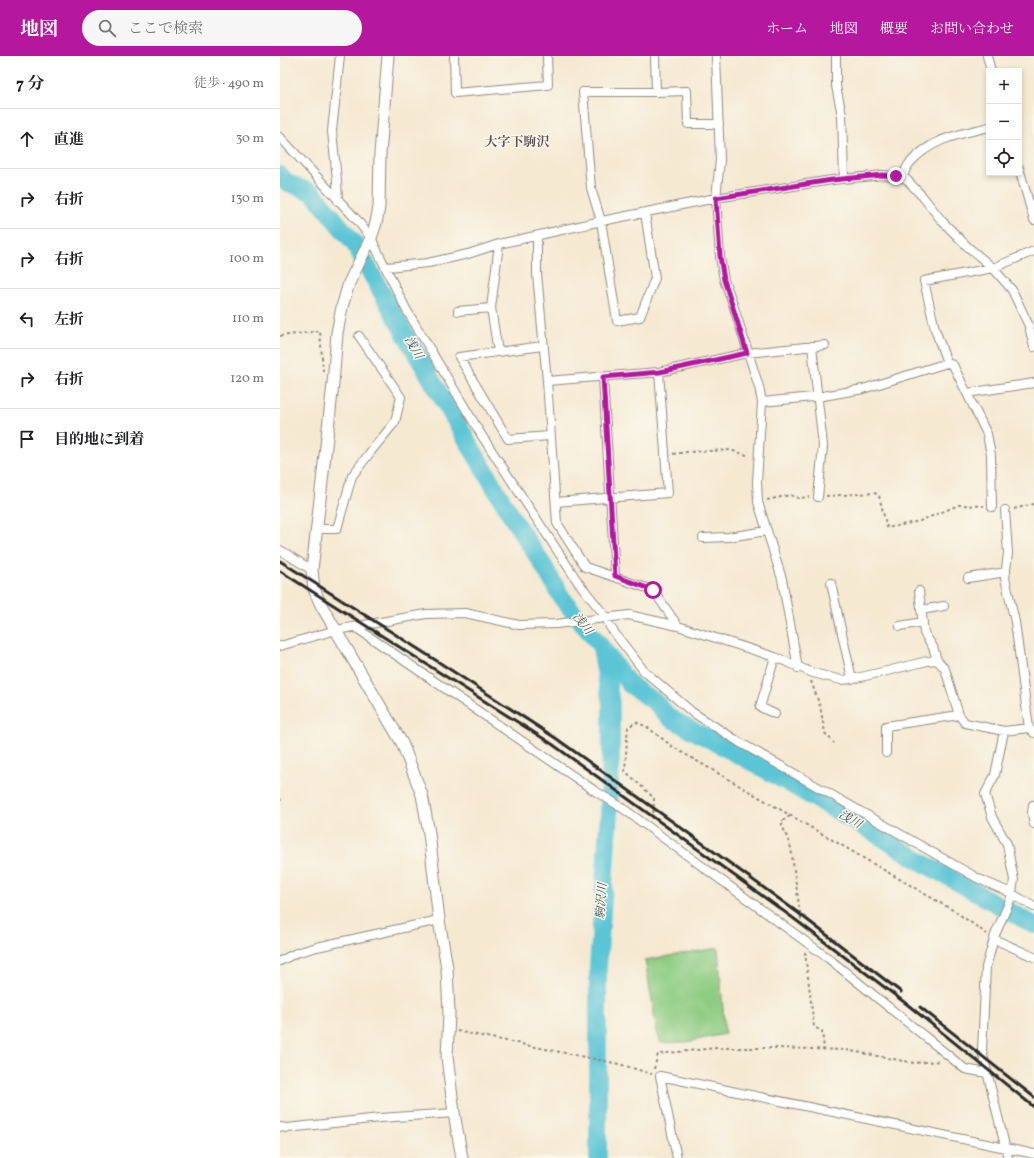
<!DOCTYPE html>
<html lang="ja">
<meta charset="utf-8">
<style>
:root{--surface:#fff;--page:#f6f6f6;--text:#202124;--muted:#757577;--line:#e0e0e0;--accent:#b5179e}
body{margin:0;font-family:Vollkorn,"Noto Serif JP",serif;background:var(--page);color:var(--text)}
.controls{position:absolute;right:12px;top:12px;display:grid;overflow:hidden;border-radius:0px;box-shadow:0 2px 6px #0003}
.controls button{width:36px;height:36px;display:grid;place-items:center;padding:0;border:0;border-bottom:1px solid var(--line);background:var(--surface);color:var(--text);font:20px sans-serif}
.stop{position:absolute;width:12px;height:12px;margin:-9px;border:3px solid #b5179e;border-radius:50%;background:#fff}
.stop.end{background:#b5179e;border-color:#fff;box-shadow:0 1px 4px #0008}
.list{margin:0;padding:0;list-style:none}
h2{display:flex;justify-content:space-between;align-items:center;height:52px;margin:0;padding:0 16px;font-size:17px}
h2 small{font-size:13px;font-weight:400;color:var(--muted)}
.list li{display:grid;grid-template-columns:26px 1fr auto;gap:12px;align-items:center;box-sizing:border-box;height:60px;padding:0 16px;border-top:1px solid var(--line)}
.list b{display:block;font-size:15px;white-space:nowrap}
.list em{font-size:13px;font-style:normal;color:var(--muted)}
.icon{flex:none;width:22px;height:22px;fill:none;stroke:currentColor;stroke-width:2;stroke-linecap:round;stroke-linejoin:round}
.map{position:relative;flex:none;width:754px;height:1102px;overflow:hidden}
header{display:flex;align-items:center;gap:24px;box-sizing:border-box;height:56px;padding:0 20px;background:var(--accent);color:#fff}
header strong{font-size:19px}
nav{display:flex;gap:22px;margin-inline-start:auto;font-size:14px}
.search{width:280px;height:36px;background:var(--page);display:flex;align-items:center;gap:10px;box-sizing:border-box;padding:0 14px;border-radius:22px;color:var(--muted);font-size:15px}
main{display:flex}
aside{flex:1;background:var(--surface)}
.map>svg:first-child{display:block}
.green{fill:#8ecc83;stroke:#5c7c57}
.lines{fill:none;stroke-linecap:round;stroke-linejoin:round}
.river{stroke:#5bc5d5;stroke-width:18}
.street-casing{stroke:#908a7e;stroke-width:10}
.secondary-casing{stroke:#908a7e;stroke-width:13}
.path{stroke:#908a7e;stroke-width:2;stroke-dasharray:3 3;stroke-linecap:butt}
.street{stroke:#fff;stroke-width:8}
.secondary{stroke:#fff;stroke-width:11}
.rail{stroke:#2b2b2b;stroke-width:3}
.route{stroke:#b5179e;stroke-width:5}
.labels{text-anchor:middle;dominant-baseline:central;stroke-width:3;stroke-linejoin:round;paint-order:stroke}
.water-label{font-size:12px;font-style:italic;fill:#39595e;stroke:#fbf7ec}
.quarter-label{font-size:13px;font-weight:bold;fill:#644f56;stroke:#fbf7ec}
</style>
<header>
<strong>地図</strong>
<div class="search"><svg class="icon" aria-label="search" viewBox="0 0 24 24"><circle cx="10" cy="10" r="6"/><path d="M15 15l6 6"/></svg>ここで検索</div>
<nav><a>ホーム</a><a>地図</a><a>概要</a><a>お問い合わせ</a></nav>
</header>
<main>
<aside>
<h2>7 分<small>徒歩 · 490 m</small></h2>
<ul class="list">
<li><svg class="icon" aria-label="ahead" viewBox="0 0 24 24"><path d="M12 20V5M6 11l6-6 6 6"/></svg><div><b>直進</b></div><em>30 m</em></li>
<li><svg class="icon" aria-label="right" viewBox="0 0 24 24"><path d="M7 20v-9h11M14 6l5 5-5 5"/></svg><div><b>右折</b></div><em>130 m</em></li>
<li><svg class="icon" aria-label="right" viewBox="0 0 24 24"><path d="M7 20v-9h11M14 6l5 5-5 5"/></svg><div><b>右折</b></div><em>100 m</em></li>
<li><svg class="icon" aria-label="left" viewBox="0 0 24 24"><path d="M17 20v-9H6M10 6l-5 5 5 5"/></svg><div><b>左折</b></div><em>110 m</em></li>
<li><svg class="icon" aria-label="right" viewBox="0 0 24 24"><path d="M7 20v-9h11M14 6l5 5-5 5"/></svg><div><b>右折</b></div><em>120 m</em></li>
<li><svg class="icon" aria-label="arrive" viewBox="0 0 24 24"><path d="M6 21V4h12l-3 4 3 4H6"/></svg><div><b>目的地に到着</b></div></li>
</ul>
</aside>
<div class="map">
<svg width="754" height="1102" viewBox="0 0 754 1102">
<rect width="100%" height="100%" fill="#fbf7ec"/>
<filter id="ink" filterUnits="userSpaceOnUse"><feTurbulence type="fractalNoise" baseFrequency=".025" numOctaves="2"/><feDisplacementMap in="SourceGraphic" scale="8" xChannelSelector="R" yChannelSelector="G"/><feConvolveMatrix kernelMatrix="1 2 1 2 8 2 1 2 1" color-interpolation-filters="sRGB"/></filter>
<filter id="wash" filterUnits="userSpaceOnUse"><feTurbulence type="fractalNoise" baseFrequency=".012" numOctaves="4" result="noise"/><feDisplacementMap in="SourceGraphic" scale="16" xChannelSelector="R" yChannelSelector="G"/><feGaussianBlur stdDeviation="0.9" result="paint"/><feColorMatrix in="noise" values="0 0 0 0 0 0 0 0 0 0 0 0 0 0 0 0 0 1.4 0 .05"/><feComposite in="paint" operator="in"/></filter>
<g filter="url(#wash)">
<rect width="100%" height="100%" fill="#f5e9d2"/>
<path class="green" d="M438,892L445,978L407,986L381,987L377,976L365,904Z"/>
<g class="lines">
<path class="river" d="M0,119L8,127L33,137L74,187L130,287L233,463L263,509L282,542L320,589L349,628L375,646L390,662L479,710L606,784L643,807L754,869
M318,1102V911L329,757L331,694V647L321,592"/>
</g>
</g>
<g filter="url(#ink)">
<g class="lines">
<g class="street-casing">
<path id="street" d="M174,0L175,37L268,29L267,0
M436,0L440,104L436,142L440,201L444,224L451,242L479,331L482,346L477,426L478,446L502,523L518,612
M556,0V30L562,59L564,123
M707,0L711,15
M376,36L407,35L408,68H439
M0,81L77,164L91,182L126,253L202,380L298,526L326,561L330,571L364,615L412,656L459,686L699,823L731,837L754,851
M739,112L754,164
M622,122C624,117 626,112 629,108C650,83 679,78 709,71
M58,145L57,124L52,75L60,0
M365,157L375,222L360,261L337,265L321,165L311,132L303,36H376L375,0
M257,181V218L267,325L277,467L305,511L373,534L398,570
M107,211L148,207L188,198L219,188L317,166L436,142L552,124L603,119L616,120L626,123L643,141L662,165L688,191L713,212L732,234L749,270L754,291
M178,255L211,252
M263,290L179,301L228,383L270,380
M532,290L543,390L538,441
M218,296L211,252L219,188
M667,307L673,309L707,378L711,399L712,451
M323,321L335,520
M267,325L379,316L467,297L545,289
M687,337L754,327
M482,346L543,340L583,333L667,307L655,273L644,225L713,212L754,195
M276,446L388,437L379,316
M725,454L728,497L725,522L735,566L749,672
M36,473H57L72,420L92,394L115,366L121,341L79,280
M423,482L448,481L487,475
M0,494L32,514
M688,522L726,516
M551,527L572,623
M639,535L644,577L653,591L657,604
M641,554L664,550
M620,570L643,566
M75,571L315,735L341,751L548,902L685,1013L707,1017
M0,590L56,574L146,558L185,557L239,569L276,568L349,559L398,570L495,601L533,617L561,624L572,623L607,615L647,605L657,604L665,613L679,659L685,667L724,675L749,672L754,677
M495,601L480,651L495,658
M724,675L715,719L705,738L712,761L727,788L734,824L731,842L715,879L706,911L702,995L728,1102
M606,697V670L679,659
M754,749H753L752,757L754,768
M714,883L754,901
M0,905L16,897L37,891L159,864
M0,1071L7,1072L100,1062L174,1057
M397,1102L380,1020L754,1098"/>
</g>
<g class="secondary-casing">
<path id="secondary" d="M108,0L100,98L99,151L96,167L91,182L69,227L62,251L57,277L53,328L32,514L34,533L41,549L122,687L142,739L149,777L159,864L167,912L169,958L167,1001L174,1057L182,1102"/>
</g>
<path class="path" d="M0,280L40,275L43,315
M393,398L407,396L450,394L470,400
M546,440L595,437L599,440L607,472L640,465L679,449L704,450
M487,444L510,439L518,442L529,441
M734,453L754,448
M531,625L540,650L545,677L554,687
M0,742L1,746
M510,760L501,766L511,792L522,871
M373,763L374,742L345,715L347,682L348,671L356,666L367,671L393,691L676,856L707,878
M525,896L534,971L542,975L544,993
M177,975L339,1008L372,1018
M374,1013L378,998L436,992H497L566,994L634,1007L660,1005"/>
<use href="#street" class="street"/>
<use href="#secondary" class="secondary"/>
<path class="rail" d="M0,505L157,605L277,683L400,771L517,856L621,936
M0,515L272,688L513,862L628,949L754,1051
M640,951L754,1041"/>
</g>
</g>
<g class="lines" filter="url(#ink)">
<path class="route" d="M373,534L335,520L323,321L380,316L467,297L450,242L444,224L440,200L436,142L552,124L603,119L616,120"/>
</g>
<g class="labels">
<g class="water-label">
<text transform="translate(133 292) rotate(60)">浅川</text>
<text transform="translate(302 568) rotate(52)">浅川</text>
<text transform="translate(570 764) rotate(30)">浅川</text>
<text transform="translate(322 845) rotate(-86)">駒沢川</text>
</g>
<g class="quarter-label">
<text x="237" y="87">大字下駒沢</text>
</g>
</g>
</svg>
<div class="controls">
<button>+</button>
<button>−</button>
<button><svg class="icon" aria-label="locate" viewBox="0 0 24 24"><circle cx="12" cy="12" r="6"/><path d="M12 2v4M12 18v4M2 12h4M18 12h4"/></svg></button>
</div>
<div class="stop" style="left:373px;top:534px"></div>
<div class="stop end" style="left:616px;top:120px"></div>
</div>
</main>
